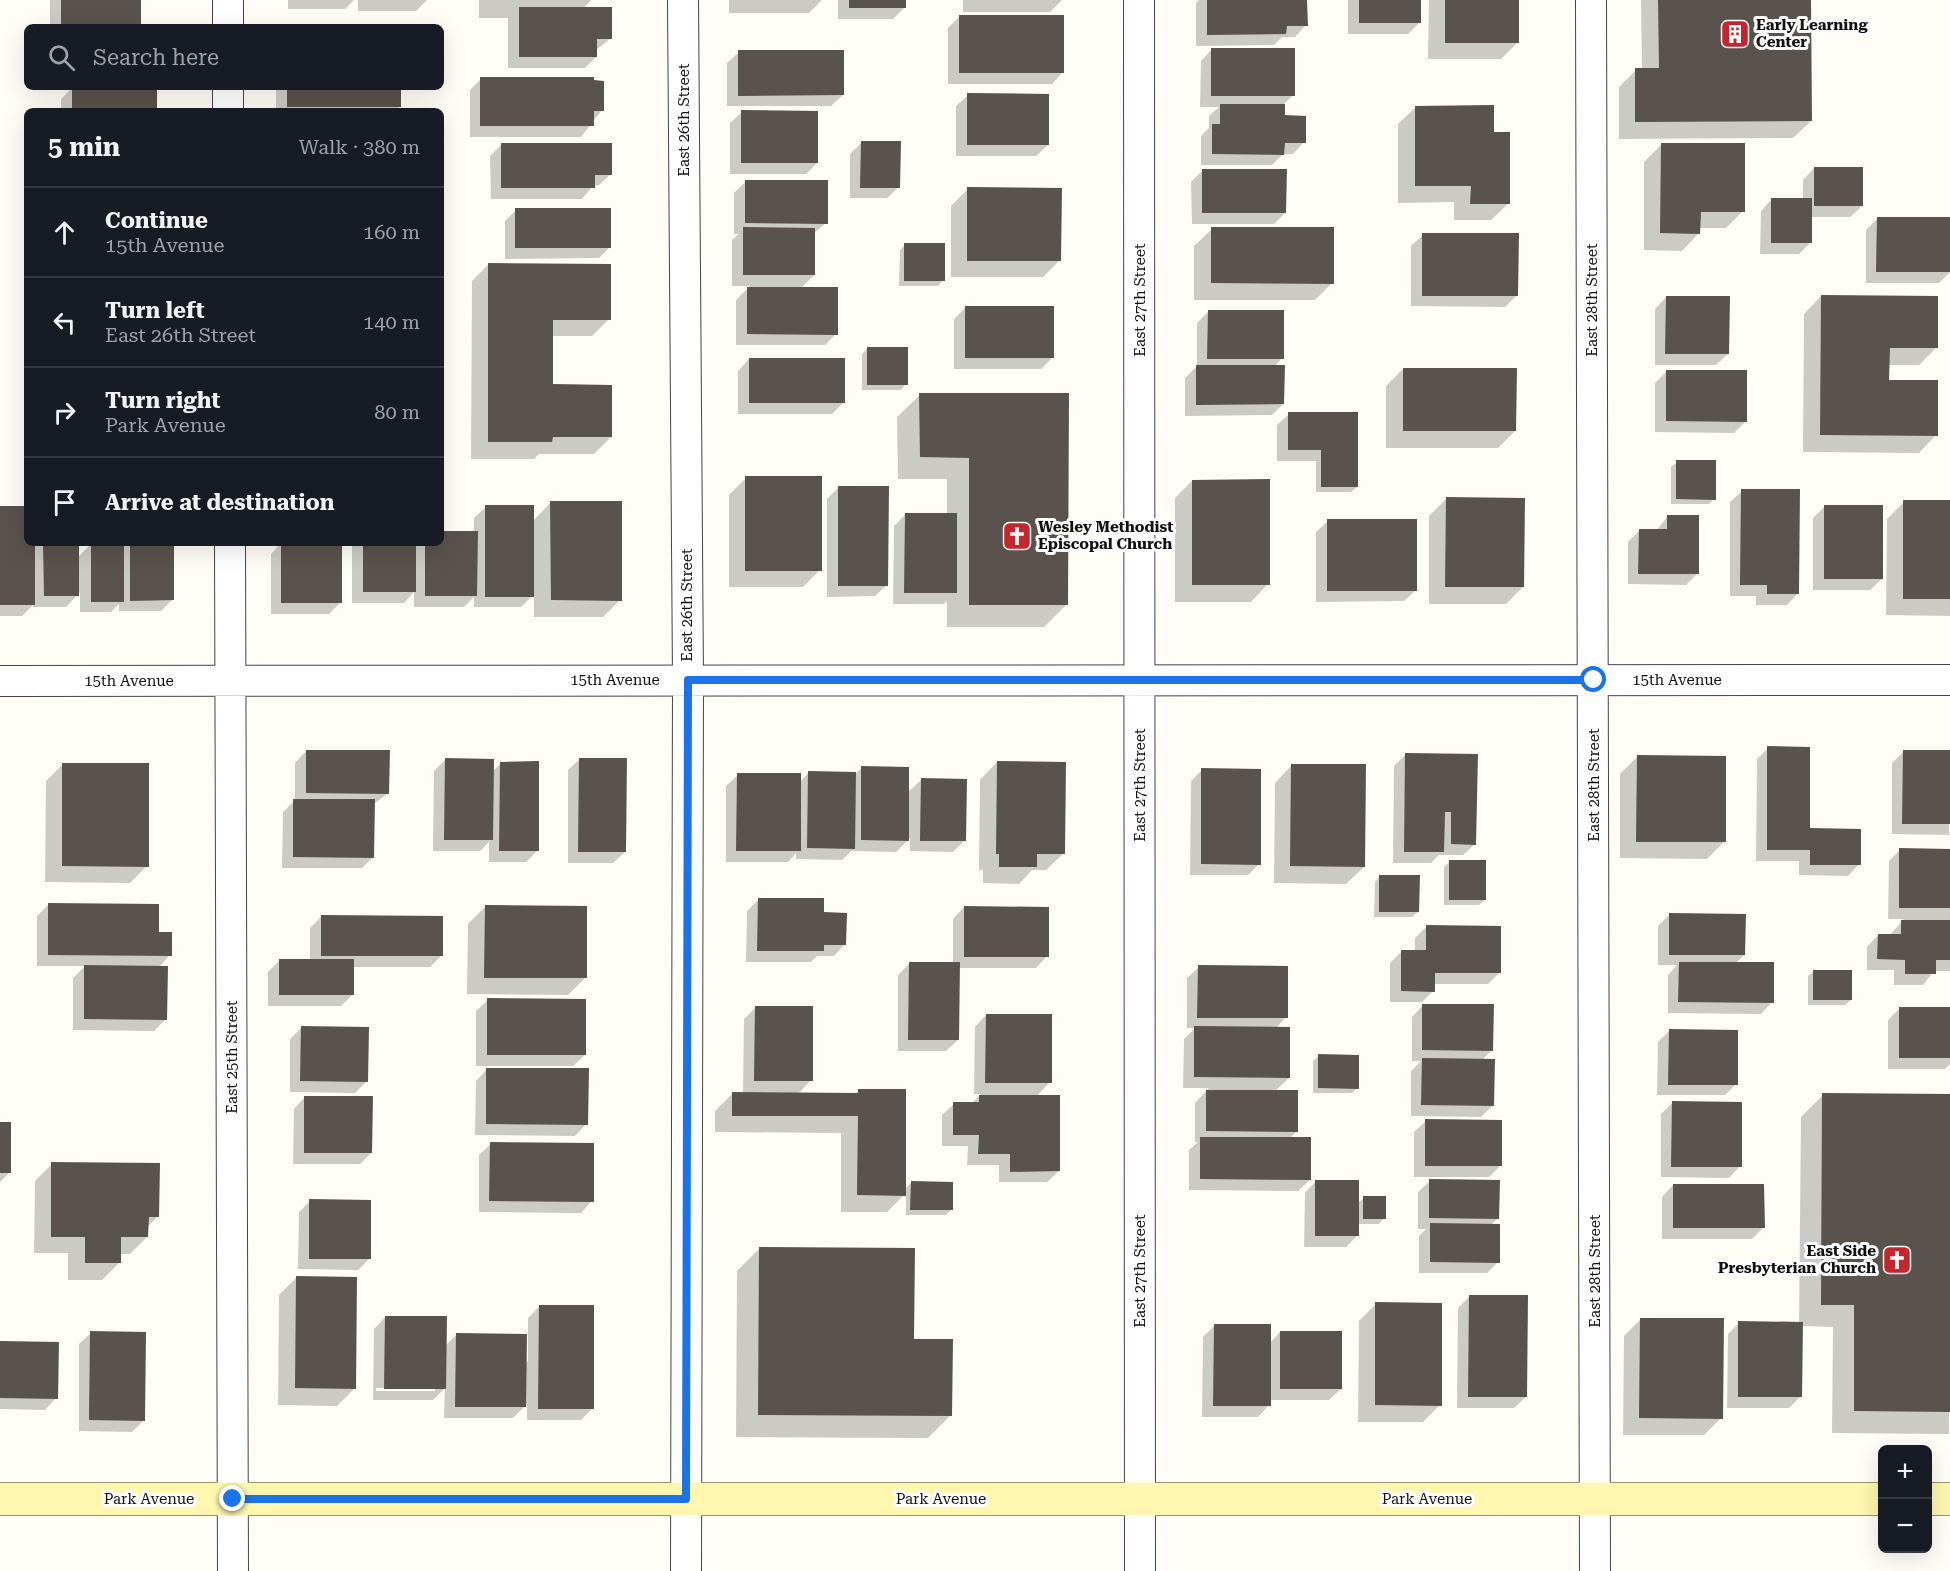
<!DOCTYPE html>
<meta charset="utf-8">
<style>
:root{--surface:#171b24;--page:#20242c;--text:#f1f3f6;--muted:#9ea1a6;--line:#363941}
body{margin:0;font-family:"Roboto Serif",serif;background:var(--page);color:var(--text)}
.controls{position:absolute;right:18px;bottom:18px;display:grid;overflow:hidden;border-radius:9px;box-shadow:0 6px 24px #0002}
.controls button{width:54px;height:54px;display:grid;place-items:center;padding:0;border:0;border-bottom:2px solid var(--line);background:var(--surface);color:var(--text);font:30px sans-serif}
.stop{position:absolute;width:18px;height:18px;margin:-14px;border:4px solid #1a73e8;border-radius:50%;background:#fff}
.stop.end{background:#1a73e8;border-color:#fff;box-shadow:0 2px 6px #0008}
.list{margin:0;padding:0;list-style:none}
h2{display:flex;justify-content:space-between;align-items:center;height:78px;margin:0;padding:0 24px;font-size:26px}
h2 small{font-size:20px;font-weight:400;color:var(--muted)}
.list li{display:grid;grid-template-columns:39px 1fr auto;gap:18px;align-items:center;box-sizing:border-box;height:90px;padding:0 24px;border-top:2px solid var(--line)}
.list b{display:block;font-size:22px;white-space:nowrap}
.list p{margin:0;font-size:20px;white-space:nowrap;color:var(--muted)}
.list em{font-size:20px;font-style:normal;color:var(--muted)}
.icon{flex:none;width:33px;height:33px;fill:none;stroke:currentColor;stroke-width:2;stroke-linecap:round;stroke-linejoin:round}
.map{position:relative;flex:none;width:1950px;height:1571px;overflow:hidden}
.search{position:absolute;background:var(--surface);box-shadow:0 6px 24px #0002;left:24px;top:24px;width:420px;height:66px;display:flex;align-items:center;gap:15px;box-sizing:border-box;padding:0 21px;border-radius:9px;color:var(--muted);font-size:22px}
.panel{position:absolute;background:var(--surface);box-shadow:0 6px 24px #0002;left:24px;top:108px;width:420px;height:438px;border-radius:9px}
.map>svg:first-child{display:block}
.shadow{fill:#0003;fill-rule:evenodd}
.building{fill:#5a524d}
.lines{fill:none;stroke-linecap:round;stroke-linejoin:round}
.street-casing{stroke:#444;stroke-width:32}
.secondary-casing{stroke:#333;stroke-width:34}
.street{stroke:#fff;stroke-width:30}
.secondary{stroke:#fff6b0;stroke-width:33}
.route{stroke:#1a73e8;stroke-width:8}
.labels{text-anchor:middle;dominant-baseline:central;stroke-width:6;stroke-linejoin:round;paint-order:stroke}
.poi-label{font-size:15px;font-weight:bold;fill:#111;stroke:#fff;text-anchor:start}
.street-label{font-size:15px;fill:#111;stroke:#fff}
</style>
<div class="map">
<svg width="1950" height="1571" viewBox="0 0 1950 1571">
<rect width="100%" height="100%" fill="#fffdf5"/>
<path class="shadow" d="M50,0H140V25L137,27H50Z
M288,0H354L345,9H288Z
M358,0H427L416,11H358Z
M479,0H591L583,9L611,38L596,50V57L585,68H508V18H479Z
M729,0H821V1L809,13H729Z
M838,0H904V8L893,19H838Z
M963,0H1062L1050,12H963Z
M1199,0H1306V25L1295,37H1282L1274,45L1196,46V3Z
M1348,0H1420V22L1408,34H1348Z
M1429,0H1518V42L1501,59H1428Z
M1641,0H1810L1811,121L1793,138L1619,139V87L1636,70H1642Z
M960,16L1063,72L1052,84H948V28Z
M1212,49L1293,95L1283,105V117L1304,142L1293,154H1283L1272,165H1201V136L1209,128V116L1219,107H1200L1201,61Z
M739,52L843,95L831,106H727V63Z
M481,79L602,110L581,137H470V90Z
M276,87H400V106L395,111H276Z
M72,88L156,111H61V99Z
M968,95L1048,145L1036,156H956V106Z
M1416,107L1492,133L1509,203L1491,220H1454V202L1398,203V124Z
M742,112L817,163L806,174H730V123Z
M861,143L899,187L887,198H850V154Z
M502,144L611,174L599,185L593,186L582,199H491L490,156Z
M1661,145L1743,211L1726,228H1699V233L1682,251L1644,250V162Z
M1814,168L1862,206L1850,217H1811V242L1799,254H1760L1761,211L1772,199H1803V180Z
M1203,170L1285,213L1274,224H1192L1191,182Z
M745,182L826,223L813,234L814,275L800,289L836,334L825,345H736V300L750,286H732V240L739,234H734V193Z
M968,189L1060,260L1043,277H951V206Z
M516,210L610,247L599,258L505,259V221Z
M1877,219H1950V272L1939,283H1866V230Z
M1212,229L1332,283L1315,300H1194V246Z
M1423,235L1517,295L1505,307L1411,306V246Z
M905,245L943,280L938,286H899L900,250Z
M489,264L609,319L592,336H551V386L611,437L594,454H539L534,459H471L472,281Z
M1821,296L1936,348L1919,365H1888V382L1936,435L1919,453L1803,452L1804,314Z
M1666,297L1728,354L1716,365H1655V309Z
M965,308L1052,358L1041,369H954V319Z
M1208,312L1282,358L1274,367L1283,404L1272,415L1185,416V378L1197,366V323Z
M868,348L906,384L901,390H862V354Z
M749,359L844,402L832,414H738V371Z
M1403,369L1515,431L1498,448H1386V386Z
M1667,371L1746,421L1734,433L1655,432V383Z
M920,395H1067V604L1044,627H947V601L944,604H893L894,526L905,515H947V479H898L897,417Z
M1289,414L1357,487L1351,492H1316V461H1277V425Z
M1677,462L1714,499L1709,504H1671V467Z
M746,478L820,570L803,587H729V495Z
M1192,481L1268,584L1251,602H1175V498Z
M838,488L887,585L875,596L827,597V499Z
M1742,491L1798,593L1787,605H1756V596H1730V502Z
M1446,499L1523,587L1506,604H1429V516Z
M551,502L620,600L603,617H534V594L521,607H474V597L464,607H414V592L404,603H352V543H441V533H474V518L486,507L533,521Z
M1904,502H1950V616L1886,615L1887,519Z
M1825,506L1882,579L1870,590H1813V518Z
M0,507H27V543H77V558L92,543H172V600L161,611H119V604L111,612H80V592L66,607H33V605L22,616H0Z
M1667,517L1697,574L1686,585L1628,584V542L1639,531H1656Z
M1328,521L1416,590L1404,601L1316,602V532Z
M281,543H340V603L329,614H271V554Z
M1768,748L1809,830L1859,864L1848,876L1799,875V861H1756L1757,759Z
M306,751L388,793L373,805V857L362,868H282L283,812L295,800V763Z
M1903,752H1950L1949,835L1892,834V763Z
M1406,754L1476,755L1475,844L1463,855H1439L1431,863H1393L1394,766Z
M1637,757L1724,842L1707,859L1620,858V774Z
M580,759L625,852L613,863H568V770Z
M445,760L492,772L501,763L537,851L526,862H489V842L480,851H433L434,771Z
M997,762L1064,853L1046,870H1032L1019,884L983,883V870H979L980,780Z
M63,764L147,866L130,883L45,882L46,781Z
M1292,765L1364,867L1346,884L1274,883L1275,783Z
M862,768L907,793L921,780L965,840L953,852L910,851V838L896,852L851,851L842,860L796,859V853L788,862H726V786L738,775L800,782L808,773L854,775Z
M1202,770L1259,864L1248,875H1190L1191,781Z
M1900,850H1950V971H1934L1923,985H1894V970H1867V947L1878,935H1890L1904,919H1888L1889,861Z
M1450,861L1485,900L1479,905H1444V867Z
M1380,876L1418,912L1412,917H1374L1375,882Z
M759,899L823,914L845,944L834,956H817L811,962H746L747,911Z
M48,905L157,934L170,955L158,968L166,1019L154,1031L73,1030V978L85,966H37V916Z
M485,907L585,978L568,995L467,994L468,924Z
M964,907L1047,956L1036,968H958V1040L946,1051H898V975L909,964H953V919Z
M1669,915L1744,955L1735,964L1772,1002L1761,1014L1668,1013V975L1677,965H1658V926Z
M322,916L441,956L430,967H352V995L341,1006H268V972L280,960L310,961V928Z
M1426,927L1499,973L1488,984H1433V991L1422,1002H1390V963L1402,951L1415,952V938Z
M1199,967L1286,1017L1276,1028L1289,1078L1275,1091L1297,1131L1289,1139L1310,1180L1298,1191L1189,1190V1150L1198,1142H1195V1103L1209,1088H1183L1184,1039L1195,1028H1187V978Z
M1814,971L1851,1000L1845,1005H1808V976Z
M488,1000L585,1055L573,1066H476V1011Z
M1423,1005L1492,1050L1482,1060L1493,1105L1481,1117L1411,1116V1071L1421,1061H1412V1017Z
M756,1007L811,1080L798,1094H855L859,1090L904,1190L911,1183L951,1210L946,1215H906V1193L887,1212H841V1133L715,1132V1111L733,1093H743L744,1019Z
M1900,1008L1950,1009V1064L1945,1069H1888V1020Z
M986,1015L1050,1082L1036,1097L1059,1171L1047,1182H999V1165H967L968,1146H942V1115L954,1104L972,1103L981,1094H974L975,1027Z
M302,1027L367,1081L355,1093L290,1092V1039Z
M1669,1031L1736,1084L1725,1095H1657L1658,1042Z
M1319,1056L1357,1088L1352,1093H1313V1061Z
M487,1069L586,1124L575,1136L475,1135L476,1081Z
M1823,1095H1950L1949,1434L1832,1433L1833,1327L1801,1326V1396L1789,1408H1727L1728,1334L1739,1323L1799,1324L1801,1117Z
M305,1097L371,1153L360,1164H293L294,1109Z
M1672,1103L1740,1166L1729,1178L1661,1177V1114Z
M1426,1121L1500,1166L1489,1177H1414V1132Z
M0,1124L9,1173L0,1182Z
M491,1144L592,1201L581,1213L479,1212V1155Z
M52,1164L157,1217L147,1227V1237L130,1254H119V1263L102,1280H68V1253H34L35,1181Z
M1316,1181L1358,1203L1364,1198L1384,1218L1379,1224H1358V1235L1346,1247H1304L1305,1193Z
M1430,1181L1498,1218L1491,1225L1498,1262L1487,1273H1419V1236L1426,1229H1418V1192Z
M1673,1185L1763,1228L1752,1239H1662V1197Z
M310,1201L369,1259L358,1270L298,1269L299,1212Z
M759,1249L951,1415L928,1438L736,1437L737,1271Z
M296,1278L355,1388L337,1406L278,1405L279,1295Z
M1469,1297L1526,1397L1514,1408H1457L1458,1308Z
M1376,1304L1440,1405L1423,1422H1358L1359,1321Z
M540,1306L592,1409L581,1420H527V1404L513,1418H444L445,1388L433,1400H373L374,1329L385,1317L445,1346L456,1335L528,1362V1318ZM376,1388H435V1391H376Z
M1641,1319L1721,1418L1704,1435H1623L1624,1336Z
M1214,1326L1269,1344L1280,1332L1341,1389L1329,1400H1269V1405L1258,1417H1202L1203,1337Z
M91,1333L143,1421L132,1432L79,1431V1344Z
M0,1343L56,1398L45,1410L0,1409Z"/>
<path class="building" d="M61,0H141V25L61,26Z
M849,0H906V8H849Z
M1207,0H1307L1308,26H1287L1286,34L1207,35Z
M1359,0H1421V23H1359Z
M1445,0H1519V43H1445Z
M1658,0H1811L1812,121L1635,122V68H1659Z
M519,7H612V39H597V57H519Z
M959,15H1064V73H959Z
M1211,48H1295V96H1211Z
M738,50H844V95L738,96Z
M480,77H594V80L604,81V111H594V126H480Z
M72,87H157V111H72Z
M287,87H401V107H287Z
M967,93L1049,94V145H967Z
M1220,104H1285V115L1306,116V143H1285L1284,155L1212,154V124H1220Z
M1494,105V132H1510V204H1470L1471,186H1415V106Z
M741,110L818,111V163H741Z
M861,141H901L900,188H860Z
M501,143H612V175H595V188H501Z
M1661,143H1745V212H1701L1700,234L1660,233Z
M1814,167H1863V206H1814Z
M1202,169H1287L1286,213H1202Z
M745,180H828V224L745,223Z
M967,187L1062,188L1061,261H967Z
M1771,198H1812V243H1771Z
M515,208H611V248H515Z
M1877,217H1950V272H1876Z
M743,227L815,228V275H743Z
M1211,227H1334V284L1211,283Z
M1422,233H1519L1518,296H1422Z
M904,243H945V281H904Z
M488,263L611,264V320H553V384L612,385V437H553L552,442H488Z
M441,270H444V302H441Z
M747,287H838V335L747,334Z
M1821,295L1938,296V348H1890L1889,380H1938V436L1820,435Z
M1666,296H1730L1729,354H1665Z
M965,306H1054V358H965Z
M1208,310H1284V359H1207Z
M867,347H908V385H867Z
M749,358H845V403H749Z
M1196,365H1285L1284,404L1196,405Z
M1403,368H1517L1516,431H1403Z
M1666,370H1747V422L1666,421Z
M919,393H1069L1068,605H969V458L920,457Z
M1288,412H1358V487H1321V450H1288Z
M1676,460H1716V500L1676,499Z
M745,476H822V571H745Z
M1270,479V585H1192V480Z
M838,486H889L888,586H838Z
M1741,489H1800L1799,594H1767V585H1740Z
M1446,497L1525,498L1524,587H1445Z
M1903,500H1950V599H1903Z
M550,501H622V601L551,600Z
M485,505H534V597H485Z
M1824,505H1883V579H1824Z
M0,506H27V543H35V605H0Z
M905,513H957V593H904Z
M1667,515H1699V574H1638L1639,529H1667Z
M1327,519H1417V591H1327Z
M441,531H478L477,596H425V543H441Z
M43,543H79V596H44Z
M91,543H124V602H91Z
M130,543H174V600L130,601Z
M281,543H342V603H281Z
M363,543H416V592H363Z
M1767,746L1810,747V828L1861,829V865H1810V850H1767Z
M306,750H390L389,794L306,793Z
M1903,750H1950V824H1902Z
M1405,753L1478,754L1476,845L1451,844V812H1445L1444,852H1404Z
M1637,755L1726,756V842H1636Z
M445,758L494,759L493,840H444Z
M579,758H627L626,852H578Z
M539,761V851H499L500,762Z
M997,761L1066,762L1065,854H1037V867H999V854H996Z
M62,763H149V867L62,866Z
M1291,764H1366L1365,867L1290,866Z
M861,766L909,767V841L861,840Z
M1201,768L1261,769V865L1201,864Z
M808,771L856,772L855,849L807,848Z
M737,773H801V851H736Z
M921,778L967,779L966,841H920Z
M293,799H375L374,858L293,857Z
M1899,848L1950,849V908H1899Z
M1449,860H1486V900H1449Z
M1379,875H1420L1419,912H1379Z
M758,898H824V912L847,913L846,945H824V951H757Z
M48,903L159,904V932H172V956L48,955Z
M485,905L587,906V978H484Z
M964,906L1049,907V957H964Z
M1669,913L1746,914L1745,955H1669Z
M321,915L443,916V956H321Z
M1901,920H1950V960H1936V974H1905V960L1877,959L1878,934H1901Z
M1426,925L1501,926V973H1435V992L1401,991V950H1426Z
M279,959H354V995H279Z
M909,962H960L959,1040H908Z
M1679,962H1774V1003L1678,1002Z
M84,965L168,966L167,1020L84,1019Z
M1198,965L1288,966V1018H1197Z
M1813,970H1852V1000H1813Z
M487,998L586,999V1055H487Z
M1422,1004H1494L1493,1051L1422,1050Z
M755,1006H813V1081H754Z
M1899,1007H1950V1058H1899Z
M986,1014H1052V1083H985Z
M301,1026L369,1027L368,1082L300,1081Z
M1194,1026L1290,1027V1078L1194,1077Z
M1669,1029L1738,1030V1085H1668Z
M1318,1054L1359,1055V1089L1318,1088Z
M1422,1058L1495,1059L1494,1106L1421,1105Z
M486,1068H589L588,1125L486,1124Z
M858,1089H906V1196L857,1195L858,1116H732V1092L858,1093Z
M1206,1090H1298V1132L1206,1131Z
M1822,1093L1950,1094V1412L1854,1411V1305H1821Z
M979,1095H1060V1171L1010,1172V1154H978L979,1135H953V1102H979Z
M304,1096H373L372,1153H304Z
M1672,1101L1742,1102V1167H1671Z
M1425,1119L1502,1120V1166H1425Z
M0,1122H11V1173H0Z
M1200,1137H1311V1180L1200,1179Z
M490,1142L594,1143V1202L489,1201Z
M51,1162L160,1163L159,1217H149L148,1237H121V1263H85V1237H51Z
M1429,1179L1500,1180L1499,1219L1429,1218Z
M1315,1180H1359V1236H1315Z
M911,1181L953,1182V1210H910Z
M1673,1184H1764L1765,1228H1673Z
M1363,1196H1386V1219H1363Z
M309,1199L371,1200V1259H309Z
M1430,1223L1500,1224V1263L1430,1262Z
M759,1247L915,1248L914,1339H953L952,1416L758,1415Z
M296,1276L357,1277L356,1389L295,1388Z
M1469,1295H1528L1527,1397H1468Z
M1375,1302L1442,1303V1406L1375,1405Z
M539,1305H594V1409H538Z
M385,1316H447L446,1389H384Z
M1640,1318H1724L1723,1419L1639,1418Z
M1738,1321L1803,1322L1802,1397H1738Z
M1214,1324H1271V1406H1213Z
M90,1331L146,1332L145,1421L89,1420Z
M1280,1331H1342V1389H1280Z
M456,1333L527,1334L526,1407H455Z
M0,1341L59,1342L58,1399L0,1398Z"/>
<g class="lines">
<g class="street-casing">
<path id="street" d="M228,0V27
M683,0L688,680L686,1571
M1139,0L1140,1571
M1591,0L1595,1571
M228,87V111
M230,543L233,1571
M0,681L1950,680"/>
</g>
<g class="secondary-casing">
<path id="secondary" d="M0,1499H1882
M1928,1499H1950"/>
</g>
<use href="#street" class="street"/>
<use href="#secondary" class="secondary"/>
</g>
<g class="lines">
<path class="route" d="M233,1499H686L688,680H1594"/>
</g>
<defs>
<g id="building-square" transform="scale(1.5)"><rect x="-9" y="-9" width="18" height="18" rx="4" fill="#c4262e" stroke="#fff"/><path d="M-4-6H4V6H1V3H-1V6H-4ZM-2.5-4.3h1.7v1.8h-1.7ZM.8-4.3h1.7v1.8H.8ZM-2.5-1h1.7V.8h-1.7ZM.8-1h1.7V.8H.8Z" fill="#fff"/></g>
<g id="church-square" transform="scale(1.5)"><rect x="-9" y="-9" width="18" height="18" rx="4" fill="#c4262e" stroke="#fff"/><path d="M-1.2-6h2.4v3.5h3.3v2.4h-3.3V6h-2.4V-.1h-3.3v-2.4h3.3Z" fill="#fff"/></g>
</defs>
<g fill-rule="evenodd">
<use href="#building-square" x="1735" y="34"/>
<use href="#church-square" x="1017" y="536"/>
<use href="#church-square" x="1897" y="1260"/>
</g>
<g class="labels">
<g class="poi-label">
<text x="1756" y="25">Early Learning<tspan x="1756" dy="17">Center</tspan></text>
<text x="1038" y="527">Wesley Methodist<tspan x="1038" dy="17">Episcopal Church</tspan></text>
<text x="1876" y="1251" text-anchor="end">East Side<tspan x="1876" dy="17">Presbyterian Church</tspan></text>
</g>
<g class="street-label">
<text transform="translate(684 120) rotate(-90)">East 26th Street</text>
<text transform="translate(1140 300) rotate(-90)">East 27th Street</text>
<text transform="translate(1592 300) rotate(-90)">East 28th Street</text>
<text transform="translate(687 605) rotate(-90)">East 26th Street</text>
<text x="615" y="680">15th Avenue</text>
<text x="1677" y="680">15th Avenue</text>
<text x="129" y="681">15th Avenue</text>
<text transform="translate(1140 785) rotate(-90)">East 27th Street</text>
<text transform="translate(1594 785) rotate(-90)">East 28th Street</text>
<text transform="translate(232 1057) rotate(-90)">East 25th Street</text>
<text transform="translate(1140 1271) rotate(-90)">East 27th Street</text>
<text transform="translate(1595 1271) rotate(-90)">East 28th Street</text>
<text x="149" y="1499">Park Avenue</text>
<text x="941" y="1499">Park Avenue</text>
<text x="1427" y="1499">Park Avenue</text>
</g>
</g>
</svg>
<div class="controls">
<button>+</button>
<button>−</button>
</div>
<div class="stop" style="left:1594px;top:680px"></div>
<div class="stop end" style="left:233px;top:1499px"></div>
<div class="search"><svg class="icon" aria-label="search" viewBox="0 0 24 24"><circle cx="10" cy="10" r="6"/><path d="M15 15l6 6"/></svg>Search here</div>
<section class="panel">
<h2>5 min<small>Walk · 380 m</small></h2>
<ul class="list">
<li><svg class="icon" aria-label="ahead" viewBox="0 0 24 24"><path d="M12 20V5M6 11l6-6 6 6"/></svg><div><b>Continue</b><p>15th Avenue</p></div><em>160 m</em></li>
<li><svg class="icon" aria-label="left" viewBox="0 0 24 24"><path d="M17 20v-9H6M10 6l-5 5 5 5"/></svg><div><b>Turn left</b><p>East 26th Street</p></div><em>140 m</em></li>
<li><svg class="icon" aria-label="right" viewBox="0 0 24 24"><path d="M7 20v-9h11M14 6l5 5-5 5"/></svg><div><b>Turn right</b><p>Park Avenue</p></div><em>80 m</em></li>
<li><svg class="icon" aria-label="arrive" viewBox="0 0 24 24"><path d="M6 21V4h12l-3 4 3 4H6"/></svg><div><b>Arrive at destination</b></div></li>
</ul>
</section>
</div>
